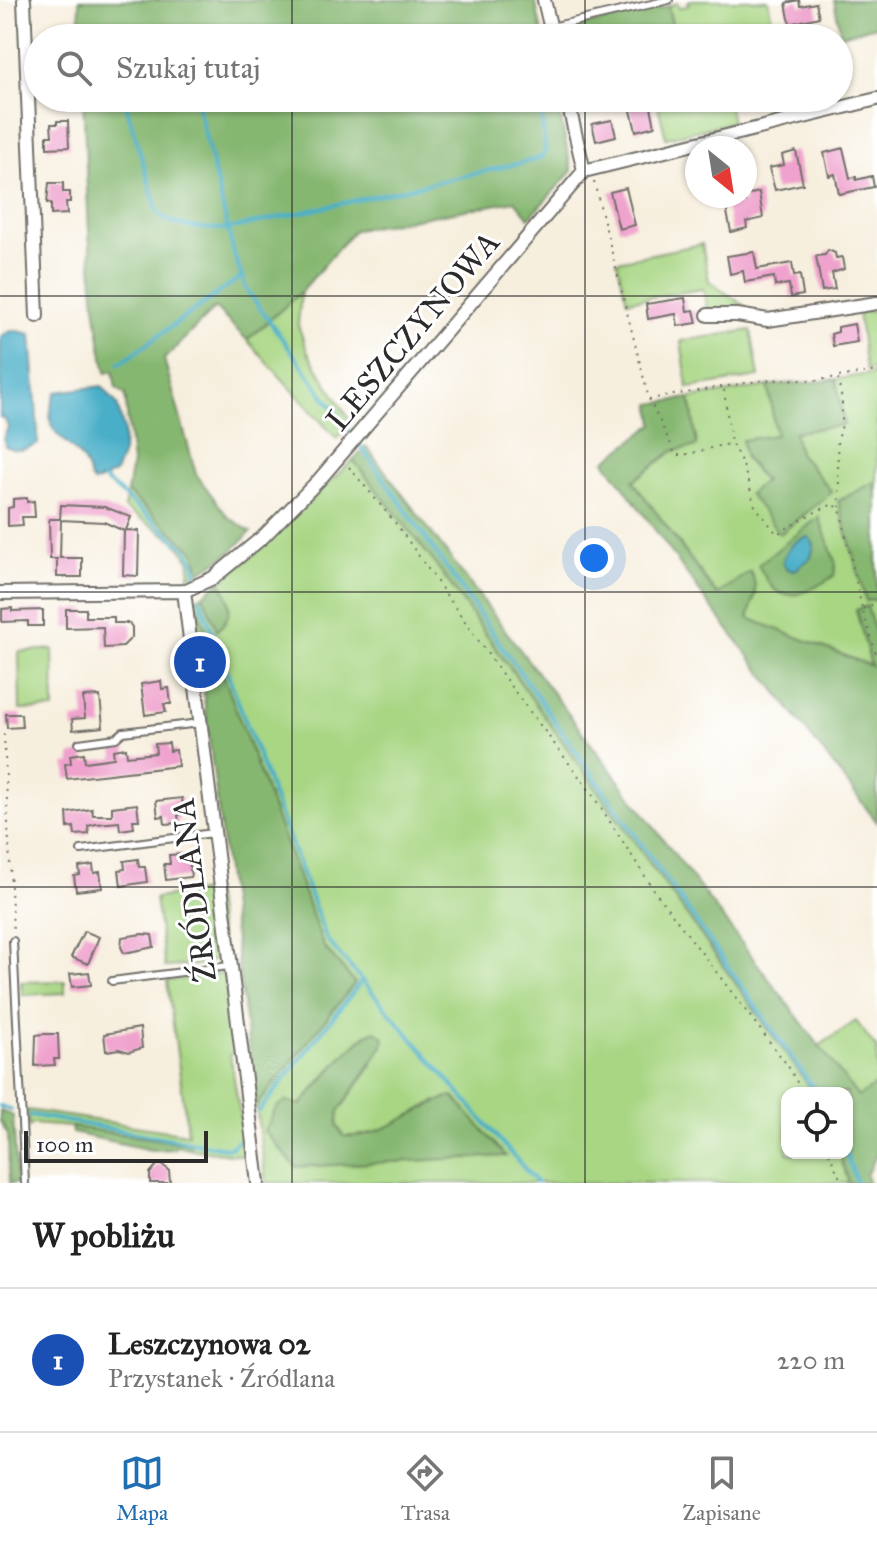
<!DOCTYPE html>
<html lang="pl">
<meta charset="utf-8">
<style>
:root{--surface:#fff;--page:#f2f2f2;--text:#222;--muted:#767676;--line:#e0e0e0;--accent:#1f6fb2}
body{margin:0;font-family:"IM FELL Great Primer",serif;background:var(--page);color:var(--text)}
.controls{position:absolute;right:24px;bottom:24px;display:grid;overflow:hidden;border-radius:16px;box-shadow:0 2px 6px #0004}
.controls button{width:72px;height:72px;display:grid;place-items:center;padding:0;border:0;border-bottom:2px solid var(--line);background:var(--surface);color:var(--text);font:40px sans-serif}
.compass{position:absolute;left:685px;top:136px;width:72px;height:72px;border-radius:50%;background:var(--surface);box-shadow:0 2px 6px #0004;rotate:150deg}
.scale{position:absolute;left:24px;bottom:20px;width:184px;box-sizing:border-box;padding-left:8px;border:4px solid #2b2b2b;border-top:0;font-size:22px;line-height:28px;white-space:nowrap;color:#2b2b2b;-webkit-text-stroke:6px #fff;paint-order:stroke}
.you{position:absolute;left:594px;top:558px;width:28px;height:28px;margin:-20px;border:6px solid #fff;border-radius:50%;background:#1a73e8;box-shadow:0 0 0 12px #1a73e833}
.badge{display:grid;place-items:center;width:52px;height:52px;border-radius:50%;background:var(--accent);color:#fff;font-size:26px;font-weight:700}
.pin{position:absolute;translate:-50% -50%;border:4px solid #fff;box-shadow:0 2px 8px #0006}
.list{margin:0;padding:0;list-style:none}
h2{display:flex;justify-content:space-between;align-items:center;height:104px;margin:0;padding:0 32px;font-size:34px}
h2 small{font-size:26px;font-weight:400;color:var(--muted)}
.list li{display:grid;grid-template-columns:52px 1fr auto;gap:24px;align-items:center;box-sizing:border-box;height:144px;padding:0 32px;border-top:2px solid var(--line)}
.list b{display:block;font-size:30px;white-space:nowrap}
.list p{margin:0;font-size:26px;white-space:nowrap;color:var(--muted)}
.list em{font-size:26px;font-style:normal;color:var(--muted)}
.icon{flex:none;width:44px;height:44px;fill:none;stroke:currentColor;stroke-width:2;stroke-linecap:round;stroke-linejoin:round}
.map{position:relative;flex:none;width:877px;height:1183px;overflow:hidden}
.search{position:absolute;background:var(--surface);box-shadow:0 2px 6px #0004;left:24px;right:24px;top:24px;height:88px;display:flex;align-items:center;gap:20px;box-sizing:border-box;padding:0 28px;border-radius:44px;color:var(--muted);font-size:30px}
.sheet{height:248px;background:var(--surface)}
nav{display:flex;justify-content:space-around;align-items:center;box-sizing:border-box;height:112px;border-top:2px solid var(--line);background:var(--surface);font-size:22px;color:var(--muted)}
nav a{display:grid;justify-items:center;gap:4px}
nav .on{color:var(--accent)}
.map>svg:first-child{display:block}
.green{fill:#a8d683;stroke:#6a8057;stroke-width:2;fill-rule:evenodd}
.forest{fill:#86b771;stroke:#58714e;stroke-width:2}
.water{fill:#49afc8;stroke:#3a6d7a;stroke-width:2}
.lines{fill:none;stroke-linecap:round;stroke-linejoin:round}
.stream{stroke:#49afc8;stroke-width:4}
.building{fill:#efa2cd}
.service-casing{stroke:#72706a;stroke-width:10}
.minor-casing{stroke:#72706a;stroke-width:16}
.path{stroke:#72706a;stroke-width:2;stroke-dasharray:2 6;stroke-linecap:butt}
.service{stroke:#fff;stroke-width:6}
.minor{stroke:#fff;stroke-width:12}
.grid{fill:none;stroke:#2b2b2b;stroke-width:2;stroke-opacity:0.55}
.labels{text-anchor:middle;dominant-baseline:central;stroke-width:6;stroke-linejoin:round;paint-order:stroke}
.street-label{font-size:32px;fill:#2b2b2b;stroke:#fff}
</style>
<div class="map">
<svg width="877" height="1183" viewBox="0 0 877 1183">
<rect width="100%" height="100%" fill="#fff"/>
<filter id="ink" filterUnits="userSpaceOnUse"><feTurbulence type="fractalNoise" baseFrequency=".0125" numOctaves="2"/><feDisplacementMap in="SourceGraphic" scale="16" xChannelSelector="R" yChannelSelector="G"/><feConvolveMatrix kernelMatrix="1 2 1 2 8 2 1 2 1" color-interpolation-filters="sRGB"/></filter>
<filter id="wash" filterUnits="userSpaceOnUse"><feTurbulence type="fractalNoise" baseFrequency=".006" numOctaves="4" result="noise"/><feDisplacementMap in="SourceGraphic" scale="32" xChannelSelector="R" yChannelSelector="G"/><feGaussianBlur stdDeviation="1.8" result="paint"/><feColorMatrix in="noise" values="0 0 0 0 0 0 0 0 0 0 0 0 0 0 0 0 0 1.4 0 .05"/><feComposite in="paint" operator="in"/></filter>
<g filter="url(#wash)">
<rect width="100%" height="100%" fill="#f7efde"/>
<path class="green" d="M692,0H768L776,38H675L668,6L677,3L679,8L689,5L688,1Z
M656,98H727L732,122L666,138Z
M702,244L709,281L749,309H707L703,289L627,301L617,261Z
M301,292L298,325L308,353L351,422L337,439L247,340Z
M877,310V369L866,370L858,313Z
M751,330L759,377L688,388L681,341Z
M877,373V499L874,483L867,601L877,599V641L867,607L872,666L747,618L756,593L718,596L633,481L673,451L697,446L690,398L768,386L776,435L743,440L745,458L764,481L749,494L832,492L799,453L794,432L844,425L836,379Z
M353,460L434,562L814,1093H787V1153H839L849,1183H266L256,1106L355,983L324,947L195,599L203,595L217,630L226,590L220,582L252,556ZM367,1033L372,1065L339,1111L337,1126L343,1136C376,1139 408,1116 436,1101L505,1156L265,1131L293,1104L301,1105L329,1071Z
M127,492L195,552L200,572L189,576L190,562L175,541L124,508Z
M53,649L54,709L20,710L19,652Z
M214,890L222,952C212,968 182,965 165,967L155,898Z
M218,974L224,975L236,1051L230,1055L247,1156L190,1149L189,1144L71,1127L32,1124L29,1127L27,1110L188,1134L167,981Z
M65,981V993L22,995L21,982Z
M856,1021L877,1049V1084L859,1098L819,1046Z"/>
<path class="forest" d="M79,0H535L543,38H81Z
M834,0H877V26L841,35Z
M668,6L675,38H562L560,31Z
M83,98H556L572,171L529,218L515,201L354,230L301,292L247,340L215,308L164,359L196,474L228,517L251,532L231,552L200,572L195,552L127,492L132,463L125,394L116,388L113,371L106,373C87,283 88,189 83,98Z
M836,379L844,425L794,432L799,453L832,492L780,534L749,494L764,481L745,458L742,440L776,435L768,386C791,382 813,384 836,379Z
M690,398L697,446L673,451L633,481L717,595L750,571C760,589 753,600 748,618L871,666L856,610L867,606L877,641V822L708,603L605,461L654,424L651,404Z
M366,446L858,1097L877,1084V1154L866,1175L869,1183H849L839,1153H847V1093H814L434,562L353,460Z
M874,482L877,499V599L866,601L838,501Z
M819,517L836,564L834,576C818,586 790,605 773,588C767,582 762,572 758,565Z
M220,582C232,599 234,617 217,630L203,595Z
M195,599L324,947L355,983L256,1106L199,659L190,603Z
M376,1031L384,1037L382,1047L339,1111L337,1125L343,1136C382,1140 417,1106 453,1096L506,1156L296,1167L264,1131L276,1108L286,1101L301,1105C317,1088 356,1035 376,1031Z
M0,1111L13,1116L17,1183H9L8,1135L0,1121Z
M71,1127L190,1144V1149L176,1146L175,1149L151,1150L72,1133Z"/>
<path class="water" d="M13,330L31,334L38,431V444C25,450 17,453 5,446L4,436L8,428L5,419L0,417L1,336Z
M102,386L117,404L124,430L123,453L115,473L94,483C87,477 90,474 86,466C70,434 37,439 56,392Z
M809,537L814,545L811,558L795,570L787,569L783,563C785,550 796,538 809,537Z"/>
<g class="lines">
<path class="stream" d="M180,31L182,38
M124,98L158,213C176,229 205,229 228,229L530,161L542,157L545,150L541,112
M196,98L234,254L246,289L367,455L817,1093
M119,364L242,276
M104,479L186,549L194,561L196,575
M200,599L327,940L537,1183
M0,1106L11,1110
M259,1111L361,982
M30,1115L225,1148L232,1147L238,1141
M846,1153L857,1183"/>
</g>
<g id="blocks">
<path class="building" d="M799,0L800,6L816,3L819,17L790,24L786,3Z
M628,98H649L655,126L636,131Z
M612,120L616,136L596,141L592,124Z
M57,121H68L69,147L47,148V136H52L51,124H57Z
M843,148L850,178L856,177V180L872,176L874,187L839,194L835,174L829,176L824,153Z
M796,151L803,184L775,190L769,168L784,165L782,155Z
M49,183H63V192H70V202H66L67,214L51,215V203H47Z
M626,188L635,225L619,229L610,192Z
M759,192L763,218L746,222L747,228L731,232L726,207L745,202L743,196Z
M828,250L835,253L836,258L842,257L844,269L832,273L835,289L822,291L816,256L825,255Z
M754,252L757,269L792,263L794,276L800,275L803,295L791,297L789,284L775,286L774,277L745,282L743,271L730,274L727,256Z
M685,298L687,311L694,310L697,323L678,326L676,314L648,319L646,304Z
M854,324L857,342L833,346L831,334L838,332V327Z
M27,498V502L34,501L35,517H22L23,525L8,526V508L13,507V499Z
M61,505L105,507L131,517L126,530L139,531L138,576L123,575L124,531L104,522L61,520L60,558H82V577H57V559H50L49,519H60Z
M12,608V611L43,610V626H28V621L2,622V609Z
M66,609H86V617H114V623H129L132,627V637L122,647L104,648L103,627L66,628Z
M161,681L162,689L169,688L171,704H164L166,712L145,715L141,684Z
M100,696L103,727L73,730L72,719L85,718L83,697Z
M6,714H21L22,727L7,728Z
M169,743L170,751L176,750L178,766L67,779L65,764L71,763L70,755L84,753L85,762L114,758L113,750L126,748L127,756L156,753L155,744Z
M182,798L184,814L178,815L179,823L165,824L164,816L158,817L156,801Z
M137,804L139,820H133L134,828L120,830L119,822L96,824L88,826L89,834L75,835L74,827L68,828L67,813L92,809L93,815H112V807Z
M183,854L184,862L189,861L191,877L166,880L164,864H170L169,855Z
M138,859L139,867H145L147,882L121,886L119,870L125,869L124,861Z
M93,865L94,873L100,872L102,888L76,891L74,876L80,875L79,867Z
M84,931L99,937L88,964L71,957Z
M142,934L152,935L154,947L124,953L121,947L122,937Z
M89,972L91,985L72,987L70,974Z
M140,1028L142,1048L129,1052L119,1049L106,1051L104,1034Z
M43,1034H58L59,1059H54L55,1065L35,1066L36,1035Z
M161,1164L169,1170L170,1183H150V1173L157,1165Z"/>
</g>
</g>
<g filter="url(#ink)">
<use href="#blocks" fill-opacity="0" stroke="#72706a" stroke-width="2"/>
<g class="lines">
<g class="service-casing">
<path id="service" d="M551,27L669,0
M79,743L116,738L123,732L200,723
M81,850L213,833
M13,941L25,1183
M112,981L229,966"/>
</g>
<g class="minor-casing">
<path id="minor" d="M24,0L37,316
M544,0L553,38
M567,98L584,171
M708,315H737L768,320L877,303
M184,591L258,1183
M0,593L184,591L213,578L264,536L319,480L584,171L877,99"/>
</g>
<path class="path" d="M594,182L649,399L676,455C693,456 712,445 732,444L743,465L755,506L777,534L811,514L833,504L840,509L862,608L877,657
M838,379L842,400V425L837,444L840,507
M724,390L731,443
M649,399L758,381L789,379L812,381L877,371
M349,467L397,525L509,684L590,791L656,893L788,1066L803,1093
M863,608L877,603
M4,734L13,932
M829,1153L842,1183"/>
<use href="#service" class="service"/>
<use href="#minor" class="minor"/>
</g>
</g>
<path class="grid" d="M292,0V38M585,0V38M292,98V1183M585,98V1183M0,296H877M0,592H877M0,887H877"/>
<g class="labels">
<g class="street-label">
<text transform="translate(413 331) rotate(-50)">LESZCZYNOWA</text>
<text transform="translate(194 890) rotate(-97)">ŹRÓDLANA</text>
</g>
</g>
</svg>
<div class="controls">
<button><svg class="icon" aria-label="locate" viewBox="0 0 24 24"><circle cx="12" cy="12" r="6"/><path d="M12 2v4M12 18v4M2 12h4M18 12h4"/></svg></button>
</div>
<svg class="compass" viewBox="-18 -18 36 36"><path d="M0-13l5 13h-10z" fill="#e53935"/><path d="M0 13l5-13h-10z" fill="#767676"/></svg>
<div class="scale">100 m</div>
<div class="you"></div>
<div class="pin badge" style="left:200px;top:662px;background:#1a4fb4">1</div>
<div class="search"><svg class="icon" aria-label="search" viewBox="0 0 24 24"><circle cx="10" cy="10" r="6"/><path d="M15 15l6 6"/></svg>Szukaj tutaj</div>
</div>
<section class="sheet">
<h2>W pobliżu<small></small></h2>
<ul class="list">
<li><span class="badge" style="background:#1a4fb4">1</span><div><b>Leszczynowa 02</b><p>Przystanek · Źródlana</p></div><em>220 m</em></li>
</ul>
</section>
<nav>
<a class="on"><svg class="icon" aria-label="map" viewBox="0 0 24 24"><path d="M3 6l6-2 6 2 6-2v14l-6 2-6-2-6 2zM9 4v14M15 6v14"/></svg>Mapa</a>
<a><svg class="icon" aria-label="directions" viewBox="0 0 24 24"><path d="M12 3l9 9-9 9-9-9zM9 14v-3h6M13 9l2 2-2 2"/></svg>Trasa</a>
<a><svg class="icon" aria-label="saved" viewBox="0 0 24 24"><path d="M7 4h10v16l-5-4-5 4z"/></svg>Zapisane</a>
</nav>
